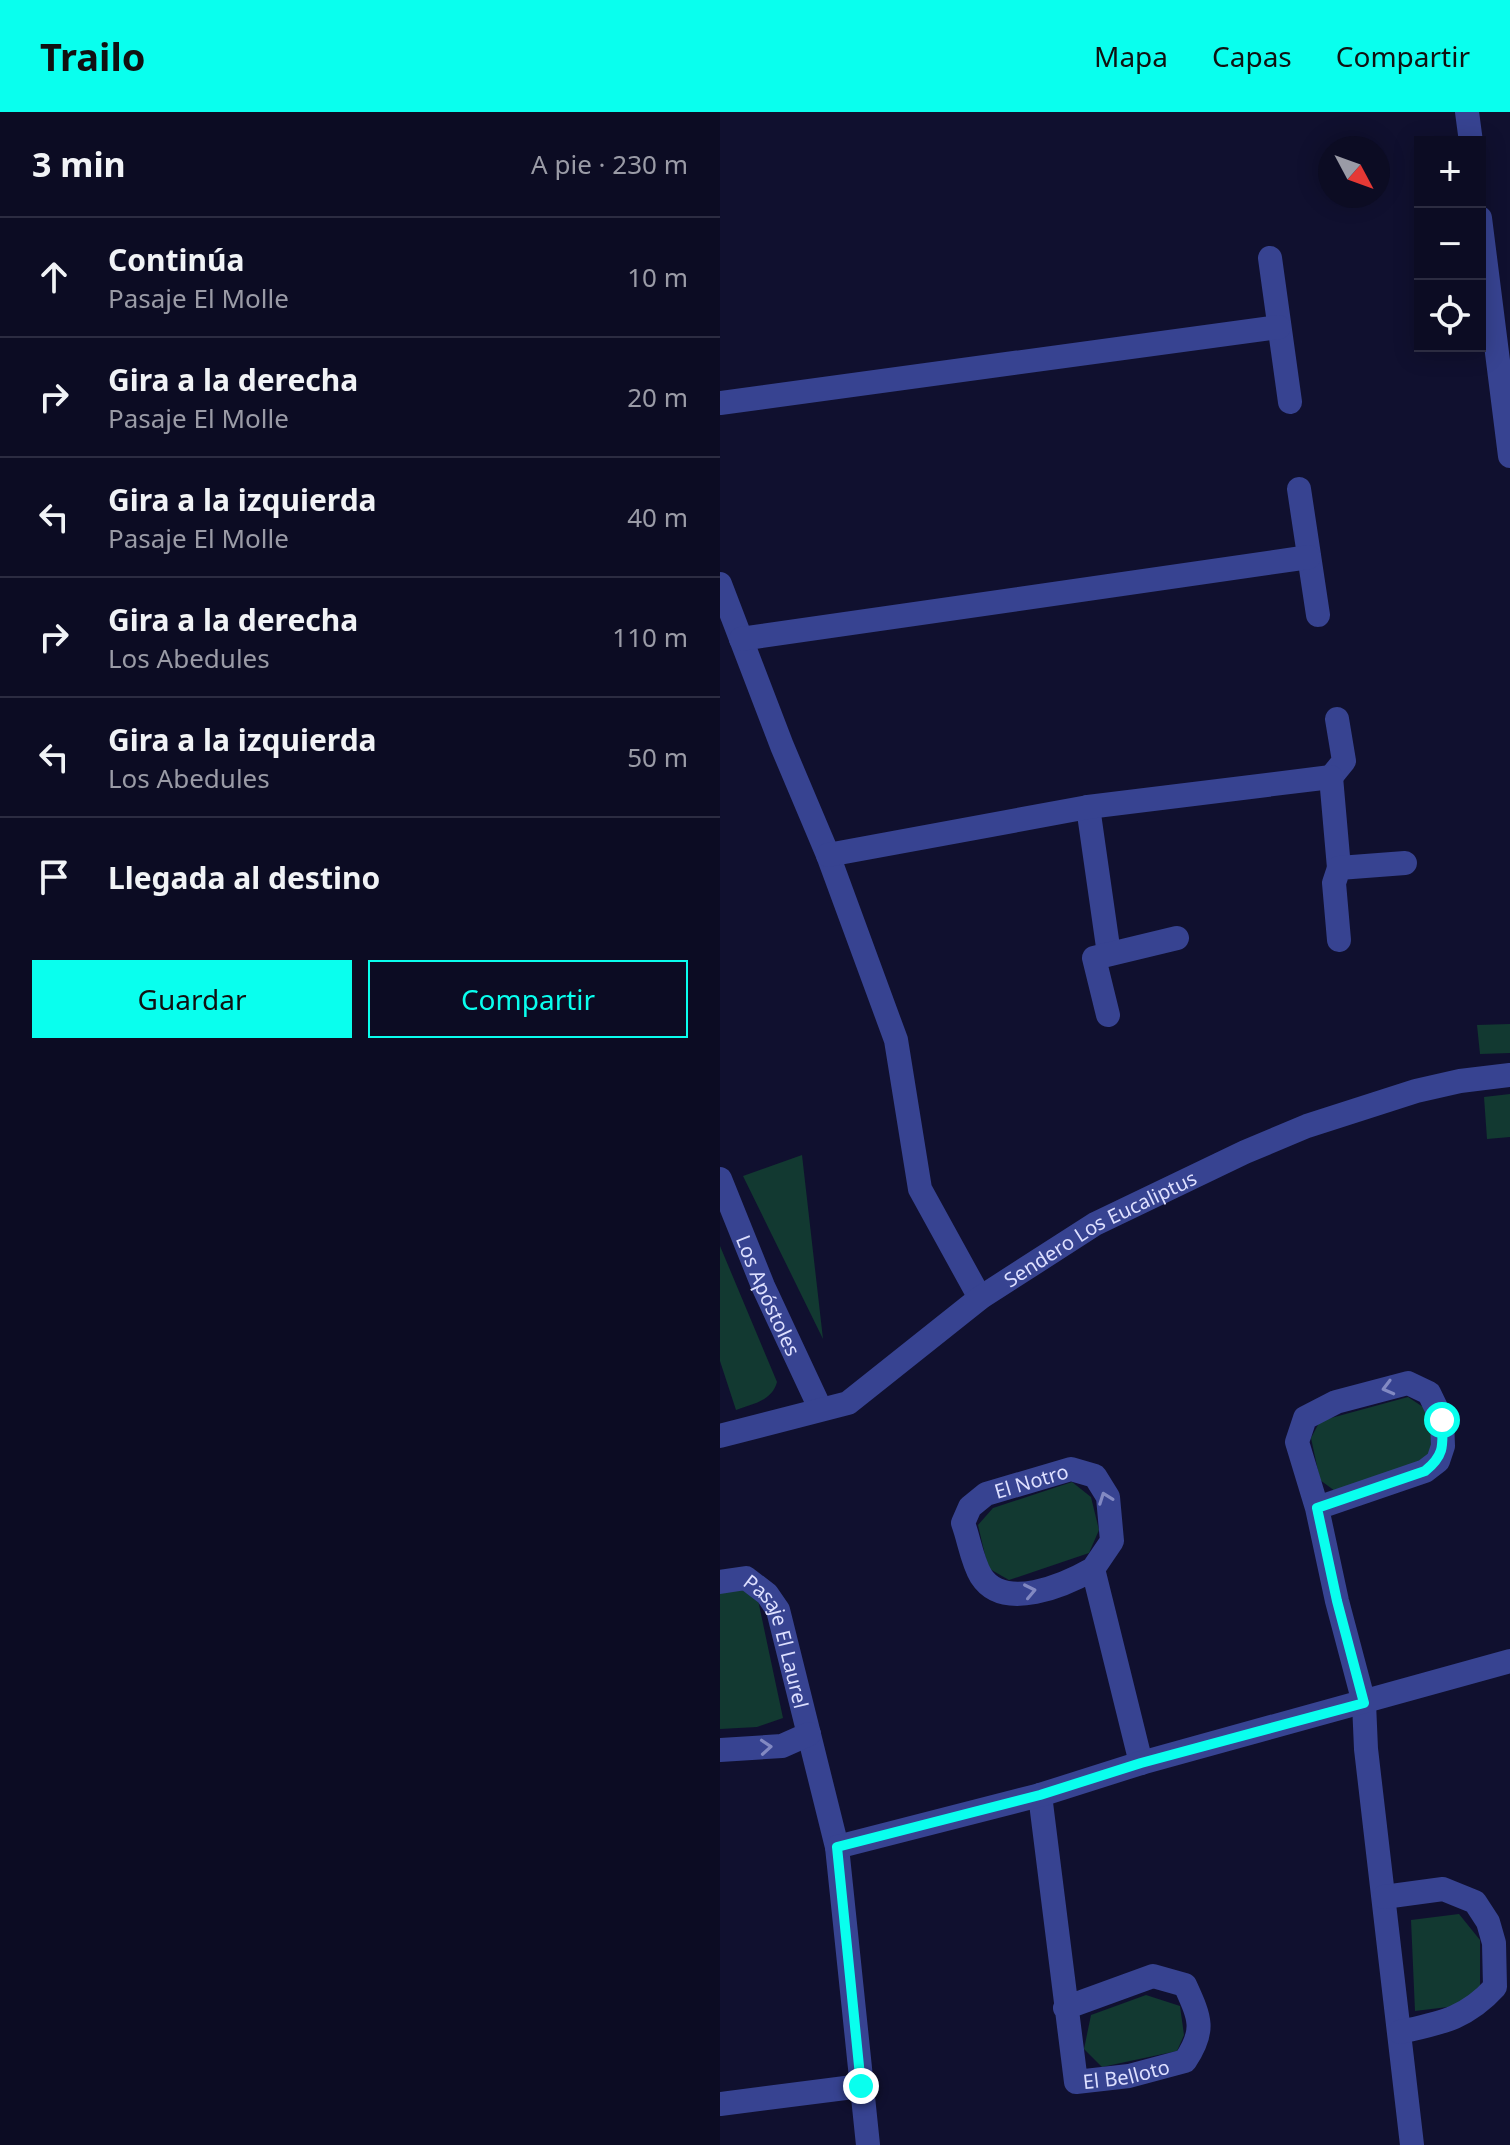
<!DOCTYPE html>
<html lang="es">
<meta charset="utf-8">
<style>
:root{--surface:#0c0c23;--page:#1a1a30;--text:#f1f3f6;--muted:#9a9ba6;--line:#2c2c41;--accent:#09ffee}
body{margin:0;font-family:"Noto Sans",sans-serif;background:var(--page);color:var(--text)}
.controls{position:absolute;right:24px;top:24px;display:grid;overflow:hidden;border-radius:0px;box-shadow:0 4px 20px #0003}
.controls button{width:72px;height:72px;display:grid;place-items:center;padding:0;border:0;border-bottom:2px solid var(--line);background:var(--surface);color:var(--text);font:40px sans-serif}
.compass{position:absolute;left:598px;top:24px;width:72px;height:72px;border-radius:50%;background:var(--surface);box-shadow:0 4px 20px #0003;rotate:131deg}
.stop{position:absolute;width:24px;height:24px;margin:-18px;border:6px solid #09ffee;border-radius:50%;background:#fff}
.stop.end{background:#09ffee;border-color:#fff;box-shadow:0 2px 8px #0008}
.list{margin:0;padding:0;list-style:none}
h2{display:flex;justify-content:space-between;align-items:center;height:104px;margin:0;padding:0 32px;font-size:34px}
h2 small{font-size:26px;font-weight:400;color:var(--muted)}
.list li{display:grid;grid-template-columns:52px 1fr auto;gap:24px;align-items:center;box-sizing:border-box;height:120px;padding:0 32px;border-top:2px solid var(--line)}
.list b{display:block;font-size:30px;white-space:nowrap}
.list p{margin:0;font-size:26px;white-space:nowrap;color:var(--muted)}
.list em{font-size:26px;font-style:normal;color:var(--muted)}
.actions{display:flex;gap:16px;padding:24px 32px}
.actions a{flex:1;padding:18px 0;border:2px solid var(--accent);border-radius:0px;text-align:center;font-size:28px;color:var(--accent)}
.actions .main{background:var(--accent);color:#111}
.icon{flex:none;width:44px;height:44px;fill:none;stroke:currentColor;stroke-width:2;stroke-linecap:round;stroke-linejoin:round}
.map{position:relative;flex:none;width:790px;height:2033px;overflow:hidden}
header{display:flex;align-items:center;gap:48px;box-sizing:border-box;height:112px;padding:0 40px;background:var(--accent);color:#111}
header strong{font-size:38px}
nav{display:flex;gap:44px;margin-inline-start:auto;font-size:28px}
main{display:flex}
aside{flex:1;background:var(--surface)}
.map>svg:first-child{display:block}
.green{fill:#123931}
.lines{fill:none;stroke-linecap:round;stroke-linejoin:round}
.minor{stroke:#374391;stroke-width:24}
.oneway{stroke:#8289c2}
.route{stroke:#09ffee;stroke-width:10}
.labels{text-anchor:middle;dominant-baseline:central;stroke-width:6;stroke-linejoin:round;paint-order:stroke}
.street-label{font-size:20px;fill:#dddfff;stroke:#10102f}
</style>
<header>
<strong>Trailo</strong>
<nav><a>Mapa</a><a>Capas</a><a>Compartir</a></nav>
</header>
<main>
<aside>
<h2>3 min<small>A pie · 230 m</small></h2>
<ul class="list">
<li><svg class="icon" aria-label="ahead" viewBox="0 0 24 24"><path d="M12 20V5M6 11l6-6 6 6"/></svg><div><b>Continúa</b><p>Pasaje El Molle</p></div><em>10 m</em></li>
<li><svg class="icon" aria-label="right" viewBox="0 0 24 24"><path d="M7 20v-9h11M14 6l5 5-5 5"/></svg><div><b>Gira a la derecha</b><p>Pasaje El Molle</p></div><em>20 m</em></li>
<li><svg class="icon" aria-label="left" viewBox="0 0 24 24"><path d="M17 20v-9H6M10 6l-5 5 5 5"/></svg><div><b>Gira a la izquierda</b><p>Pasaje El Molle</p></div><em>40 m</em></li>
<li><svg class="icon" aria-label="right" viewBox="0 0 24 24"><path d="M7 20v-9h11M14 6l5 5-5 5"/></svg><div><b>Gira a la derecha</b><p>Los Abedules</p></div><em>110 m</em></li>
<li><svg class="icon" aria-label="left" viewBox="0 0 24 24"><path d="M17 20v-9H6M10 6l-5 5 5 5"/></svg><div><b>Gira a la izquierda</b><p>Los Abedules</p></div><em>50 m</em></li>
<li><svg class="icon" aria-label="arrive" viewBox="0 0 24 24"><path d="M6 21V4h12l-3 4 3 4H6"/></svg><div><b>Llegada al destino</b></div></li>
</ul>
<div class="actions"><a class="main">Guardar</a><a>Compartir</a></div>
</aside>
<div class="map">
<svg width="790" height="2033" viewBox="0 0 790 2033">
<rect width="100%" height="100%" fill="#10102f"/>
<path class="green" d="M790,912V941L760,942L757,913Z
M790,982V1025L767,1027L764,985Z
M82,1043L103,1227L23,1064Z
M0,1134L57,1270C52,1289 32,1292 16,1298L0,1249Z
M688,1285L706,1297L714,1333L703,1352L615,1379L600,1368L591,1326L600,1309Z
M352,1370L371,1385L379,1418L369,1441L289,1468L268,1456L258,1413L273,1396Z
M19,1476L38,1488L63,1606L37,1615L0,1617V1480Z
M739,1802L760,1828V1880L744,1893L695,1899L691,1808Z
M426,1883L460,1894L464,1923L457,1939L382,1955L364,1937L371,1903Z"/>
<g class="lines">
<g class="minor">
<path d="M747,0L751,30"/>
<path d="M760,106L790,344"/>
<path d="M550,146L570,290"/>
<path d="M0,291L559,215"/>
<path d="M579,377L598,503"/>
<path d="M0,472L62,634L108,743L176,928L200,1077L260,1186"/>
<path d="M21,527L589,445"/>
<path d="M611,665L624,649L617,607"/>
<path d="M368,695L389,842"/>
<path d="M108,743L368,695L611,665L619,756"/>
<path d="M619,828L614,771L619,756L685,751"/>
<path d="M388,903L374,846L457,826"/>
<path id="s1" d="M0,1067L43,1174L100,1296"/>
<path id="s2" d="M0,1324L128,1291L260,1186L375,1112L525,1040L587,1014L696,979L740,969L790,963"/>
<path d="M597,1396L705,1359L718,1349L723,1334L722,1308L709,1281L688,1271L616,1290L585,1306L577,1330L597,1396L617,1489L644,1591L646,1637L692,2033"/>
<path id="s3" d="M373,1457C345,1473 284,1500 261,1464C252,1449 249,1427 243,1411L250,1395L266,1382L351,1357L375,1364L388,1385L392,1429L373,1457L421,1651"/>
<path id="s4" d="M0,1470L26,1466L47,1482L58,1498L117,1735L148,2033"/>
<path d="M0,1638L62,1634L89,1622"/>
<path id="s5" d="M320,1683L356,1970L409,1964L465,1949C486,1918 480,1906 465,1873L433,1864L345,1896"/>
<path d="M117,1735L320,1683L421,1651L790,1549"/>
<path d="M664,1785L723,1777L755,1790L768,1810L774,1831L775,1875C746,1907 720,1911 680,1920"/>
<path d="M0,1992L141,1974"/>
</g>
</g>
<defs><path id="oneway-chevron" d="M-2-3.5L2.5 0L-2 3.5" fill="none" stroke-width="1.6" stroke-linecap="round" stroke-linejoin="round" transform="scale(2)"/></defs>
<g class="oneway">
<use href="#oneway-chevron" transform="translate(668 1276) rotate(165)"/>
<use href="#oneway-chevron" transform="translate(385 1386) rotate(-110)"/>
<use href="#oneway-chevron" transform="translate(310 1479) rotate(-12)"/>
<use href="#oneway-chevron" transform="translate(46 1635) rotate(-4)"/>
</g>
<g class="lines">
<path class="route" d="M141,1974L117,1735L320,1683L421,1651L644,1591L617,1489L597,1396L705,1359C725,1343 723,1333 722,1308"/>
</g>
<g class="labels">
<g class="street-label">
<text stroke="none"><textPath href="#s2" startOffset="440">Sendero Los Eucaliptus</textPath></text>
<text stroke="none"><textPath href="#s1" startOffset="126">Los Apóstoles</textPath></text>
<text stroke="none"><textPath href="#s3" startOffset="264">El Notro</textPath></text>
<text stroke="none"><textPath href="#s4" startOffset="100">Pasaje El Laurel</textPath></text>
<text stroke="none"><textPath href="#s5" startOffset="340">El Belloto</textPath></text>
</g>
</g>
</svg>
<div class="controls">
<button>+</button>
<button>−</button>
<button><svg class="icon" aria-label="locate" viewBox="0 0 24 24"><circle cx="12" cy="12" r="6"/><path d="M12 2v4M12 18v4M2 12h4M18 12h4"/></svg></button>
</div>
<svg class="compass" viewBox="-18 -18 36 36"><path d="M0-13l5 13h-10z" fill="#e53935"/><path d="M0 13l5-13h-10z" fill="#9a9ba6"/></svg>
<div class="stop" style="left:722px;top:1308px"></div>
<div class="stop end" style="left:141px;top:1974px"></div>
</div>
</main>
